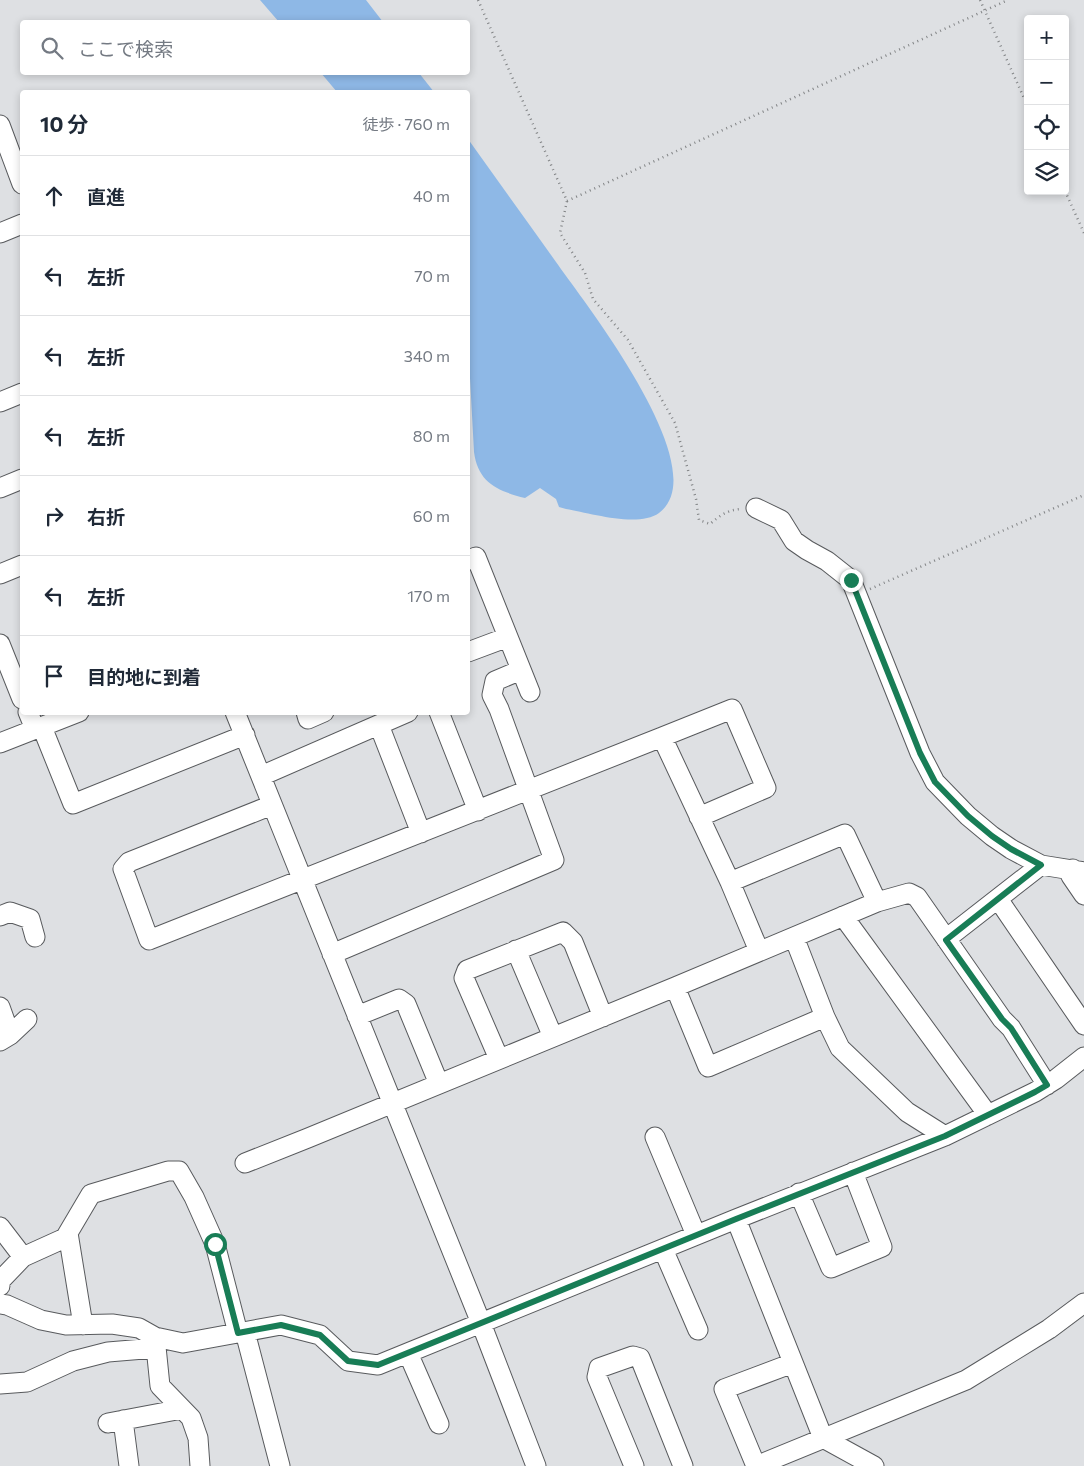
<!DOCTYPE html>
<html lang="ja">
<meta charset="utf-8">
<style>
:root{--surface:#fff;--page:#f6f6f7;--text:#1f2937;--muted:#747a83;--line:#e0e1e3}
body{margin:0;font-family:Commissioner,"Noto Sans JP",sans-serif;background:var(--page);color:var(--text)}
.controls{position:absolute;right:15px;top:15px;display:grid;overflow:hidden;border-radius:5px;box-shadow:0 2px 8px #0003}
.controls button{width:45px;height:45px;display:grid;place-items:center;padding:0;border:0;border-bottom:1px solid var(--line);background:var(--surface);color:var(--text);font:25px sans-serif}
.stop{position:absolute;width:15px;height:15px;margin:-11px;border:4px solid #187d56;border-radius:50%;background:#fff}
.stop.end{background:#187d56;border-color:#fff;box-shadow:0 1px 5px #0008}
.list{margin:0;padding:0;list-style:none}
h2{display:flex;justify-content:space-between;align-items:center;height:65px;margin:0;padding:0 20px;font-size:21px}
h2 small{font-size:16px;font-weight:400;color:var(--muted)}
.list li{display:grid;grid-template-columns:32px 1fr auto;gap:15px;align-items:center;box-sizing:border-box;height:80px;padding:0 20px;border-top:1px solid var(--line)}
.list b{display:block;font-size:19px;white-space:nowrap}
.list em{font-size:16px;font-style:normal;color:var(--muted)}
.icon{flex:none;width:28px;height:28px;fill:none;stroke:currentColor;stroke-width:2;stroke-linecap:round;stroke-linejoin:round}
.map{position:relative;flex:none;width:1084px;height:1466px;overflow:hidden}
.search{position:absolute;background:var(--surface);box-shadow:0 2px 8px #0003;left:20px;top:20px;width:450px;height:55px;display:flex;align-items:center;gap:12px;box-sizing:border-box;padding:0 18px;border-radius:5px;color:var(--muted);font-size:19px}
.panel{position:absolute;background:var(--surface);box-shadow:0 2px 8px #0003;left:20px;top:90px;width:450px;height:625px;border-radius:5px}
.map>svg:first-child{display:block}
.green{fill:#8eb8e6}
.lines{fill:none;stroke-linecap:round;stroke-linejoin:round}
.minor-casing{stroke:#585a5d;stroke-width:21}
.path{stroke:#838587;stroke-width:2.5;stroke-dasharray:1 4;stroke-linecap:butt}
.minor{stroke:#fff;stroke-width:19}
.route{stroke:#187d56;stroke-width:6}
</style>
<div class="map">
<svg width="1084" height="1466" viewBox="0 0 1084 1466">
<rect width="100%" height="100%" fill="#dee0e3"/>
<path class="green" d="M260,0H366L383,22H279Z
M321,73H419L434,92H337Z
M468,139C497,180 527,221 556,262C584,302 717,470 659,513C638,528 590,513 566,509L559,507L556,499L540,488L525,498C498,491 478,483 474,452L468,341Z"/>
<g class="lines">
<g class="minor-casing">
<path id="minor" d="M0,125L22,184
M0,233L22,224
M0,402L22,393
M0,488L22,479
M756,508L781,520L794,541L807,550L827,561L851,580L920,753L935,782L968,816L992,836L1011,849L1041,865L1084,872
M468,560L476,557L530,692
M0,574L22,565
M0,644L22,699
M468,652L508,637
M28,712L35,729
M235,712L481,1323L536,1466
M306,712L308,719L324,712
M439,712L478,811
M379,725L421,833
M42,727L73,804L245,735
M0,743L79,712
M261,776L408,712
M272,805L129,862L123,869L149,940C320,872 492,806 662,737
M699,817L766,788L732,709L662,737L730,882
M1073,869L1071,876L1084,895
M998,899L1084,1025
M0,916L10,912L30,919L35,937
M843,916L988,1115
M794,937L825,1017
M946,939L1041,865
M516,950L553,1037
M759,951L730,882L845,834L877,902
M332,954L554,860L499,709L492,695L495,681L521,670
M675,987L708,1067L825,1017L840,1048L907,1112L945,1136
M0,1007L10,1035
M357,1016L399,999L406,1004L439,1084
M0,1041L10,1035L27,1019
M499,1059L464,978L467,970L563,932L573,942L603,1017
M655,1137L696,1235
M245,1163L308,1138L675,987L877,902L909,893L917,897L1002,1019L1011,1028L1047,1085
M799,1193L831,1268L882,1247L853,1172
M736,1219L823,1438L874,1466
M0,1227L23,1257
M68,1233L83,1325
M663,1249L698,1330
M0,1286V1281L23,1257L65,1238L91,1194L168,1171H179L194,1197L215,1244L238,1333
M0,1304L7,1305L41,1320L66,1325L112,1324L139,1328L155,1337L183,1343L281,1325L320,1335L348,1361L378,1365L736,1219L945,1136L1035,1092L1056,1079L1084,1057
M245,1332L280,1466
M155,1337L160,1386L191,1418L198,1438L200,1466
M408,1353L439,1424
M0,1384L27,1382L73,1361L108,1352L156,1348
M123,1420L129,1466
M108,1423L182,1409
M634,1466L597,1377L599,1368L633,1356L640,1358L683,1466
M756,1466L966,1380L1049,1329L1084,1303
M756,1466L724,1389L793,1363"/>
</g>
<path class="path" d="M478,0L567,201L560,233L585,273L593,299L628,340L675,423L696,499L699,520L710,524C719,516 729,509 742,509
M980,0L1028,107
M1065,191L1084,233
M567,201L1008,0
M870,589L1084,495"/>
<use href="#minor" class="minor"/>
</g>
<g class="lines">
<path class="route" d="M215,1244L238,1333L281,1325L320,1335L348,1361L378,1365L736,1219L945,1136L1035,1092L1047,1085L1011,1028L1002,1019L946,940L1041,865L1011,849L992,836L968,816L935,782L920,753L851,580"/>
</g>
</svg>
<div class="controls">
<button>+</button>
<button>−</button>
<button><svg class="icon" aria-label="locate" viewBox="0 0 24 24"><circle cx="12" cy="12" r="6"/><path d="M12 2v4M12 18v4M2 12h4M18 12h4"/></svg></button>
<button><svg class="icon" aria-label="layers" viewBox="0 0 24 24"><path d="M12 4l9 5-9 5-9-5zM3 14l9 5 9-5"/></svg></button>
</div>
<div class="stop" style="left:215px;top:1244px"></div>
<div class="stop end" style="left:851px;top:580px"></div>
<div class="search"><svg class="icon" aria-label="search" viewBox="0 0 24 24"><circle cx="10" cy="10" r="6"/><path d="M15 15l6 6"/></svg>ここで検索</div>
<section class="panel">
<h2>10 分<small>徒歩 · 760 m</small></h2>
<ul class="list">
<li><svg class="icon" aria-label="ahead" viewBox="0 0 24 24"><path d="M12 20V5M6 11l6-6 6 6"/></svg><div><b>直進</b></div><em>40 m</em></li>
<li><svg class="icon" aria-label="left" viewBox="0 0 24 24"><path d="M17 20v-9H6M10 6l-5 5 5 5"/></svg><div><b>左折</b></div><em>70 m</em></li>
<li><svg class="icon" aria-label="left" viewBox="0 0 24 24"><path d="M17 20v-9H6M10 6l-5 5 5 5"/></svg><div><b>左折</b></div><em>340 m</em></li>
<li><svg class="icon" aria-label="left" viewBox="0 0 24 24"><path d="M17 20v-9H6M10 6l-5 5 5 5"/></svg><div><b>左折</b></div><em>80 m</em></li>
<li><svg class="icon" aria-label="right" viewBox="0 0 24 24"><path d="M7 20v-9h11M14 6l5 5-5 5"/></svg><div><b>右折</b></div><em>60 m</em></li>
<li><svg class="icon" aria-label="left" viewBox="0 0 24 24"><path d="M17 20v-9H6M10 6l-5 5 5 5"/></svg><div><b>左折</b></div><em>170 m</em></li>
<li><svg class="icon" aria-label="arrive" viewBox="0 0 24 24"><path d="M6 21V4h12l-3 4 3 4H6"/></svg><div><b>目的地に到着</b></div></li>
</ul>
</section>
</div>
